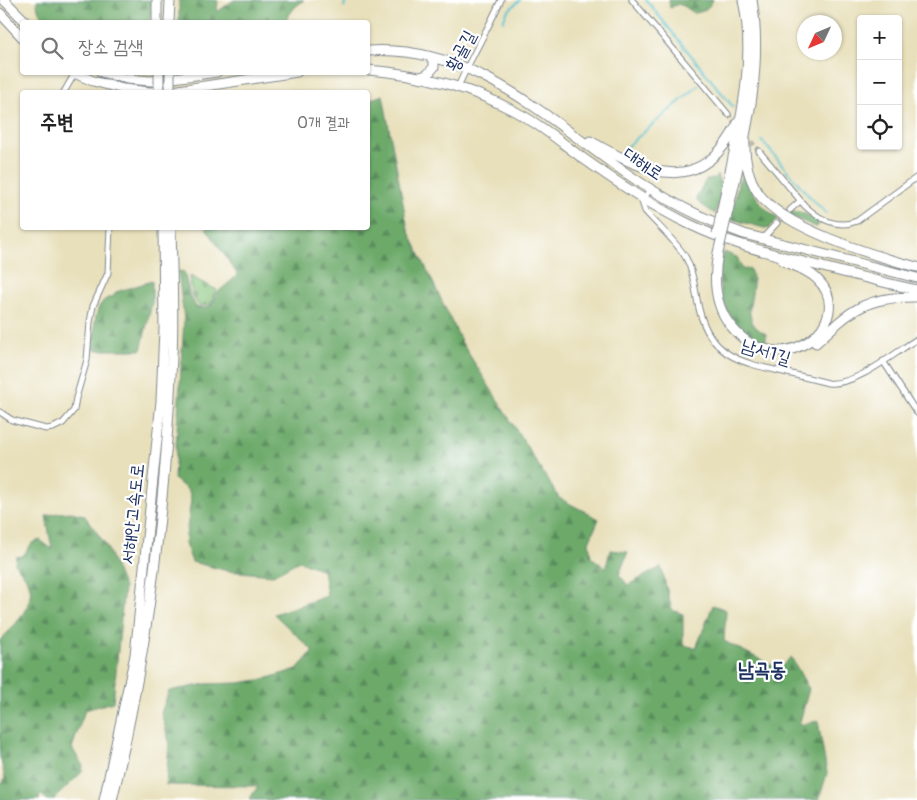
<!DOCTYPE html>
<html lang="ko">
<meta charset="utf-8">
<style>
:root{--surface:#fff;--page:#f6f6f6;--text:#222;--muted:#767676;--line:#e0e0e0}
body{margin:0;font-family:Pangolin,"Poor Story",sans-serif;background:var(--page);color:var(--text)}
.controls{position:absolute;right:15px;top:15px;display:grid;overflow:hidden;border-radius:5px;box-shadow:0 1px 4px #0004}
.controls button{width:45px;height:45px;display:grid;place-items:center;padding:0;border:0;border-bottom:1px solid var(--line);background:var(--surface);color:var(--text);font:25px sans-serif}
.compass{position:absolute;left:797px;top:15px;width:45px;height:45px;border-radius:50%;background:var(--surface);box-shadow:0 1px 4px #0004;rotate:226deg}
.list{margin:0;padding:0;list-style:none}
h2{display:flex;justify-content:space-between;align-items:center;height:65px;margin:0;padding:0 20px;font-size:21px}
h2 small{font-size:16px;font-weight:400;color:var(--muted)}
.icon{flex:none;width:28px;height:28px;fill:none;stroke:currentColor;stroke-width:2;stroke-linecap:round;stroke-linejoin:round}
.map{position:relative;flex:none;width:917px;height:800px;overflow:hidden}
.search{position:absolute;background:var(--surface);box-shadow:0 1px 4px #0004;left:20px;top:20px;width:350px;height:55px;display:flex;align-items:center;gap:12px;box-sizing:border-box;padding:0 18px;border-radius:5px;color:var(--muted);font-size:19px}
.panel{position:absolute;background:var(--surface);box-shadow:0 1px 4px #0004;left:20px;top:90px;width:350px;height:140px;border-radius:5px}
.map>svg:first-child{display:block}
.forest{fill:url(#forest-firs);stroke:#446c64}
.cemetery{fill:url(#cemetery-stones);stroke:#517a6c}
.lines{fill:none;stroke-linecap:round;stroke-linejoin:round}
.stream{stroke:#55c1d0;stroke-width:2}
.street-tunnel{stroke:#bfbda8;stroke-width:5;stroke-dasharray:5 2.5;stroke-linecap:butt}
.street-casing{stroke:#82888c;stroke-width:7}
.highway-casing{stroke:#82888c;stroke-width:11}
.street{stroke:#fff;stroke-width:5}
.highway{stroke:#fff;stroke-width:9}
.highway-bridge-casing{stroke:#82888c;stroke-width:11;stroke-linecap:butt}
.highway-bridge{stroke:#fff;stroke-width:9}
.labels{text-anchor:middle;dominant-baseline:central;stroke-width:4.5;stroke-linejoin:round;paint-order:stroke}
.street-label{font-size:18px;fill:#1b2f5e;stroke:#fff}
.quarter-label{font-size:20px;font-weight:bold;fill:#1b2f5e;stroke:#fff}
</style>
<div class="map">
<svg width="917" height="800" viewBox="0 0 917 800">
<defs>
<pattern id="forest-firs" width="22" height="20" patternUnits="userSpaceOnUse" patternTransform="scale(1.25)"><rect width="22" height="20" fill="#6daa6b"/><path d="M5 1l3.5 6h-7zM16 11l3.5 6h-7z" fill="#598b5b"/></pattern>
<pattern id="cemetery-stones" width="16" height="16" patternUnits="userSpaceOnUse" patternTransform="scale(1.25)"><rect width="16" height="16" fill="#87c47b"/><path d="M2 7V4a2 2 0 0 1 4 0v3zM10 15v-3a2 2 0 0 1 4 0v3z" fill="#6ea068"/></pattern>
</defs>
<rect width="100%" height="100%" fill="#fff"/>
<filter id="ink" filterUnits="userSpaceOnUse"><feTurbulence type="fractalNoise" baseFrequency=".02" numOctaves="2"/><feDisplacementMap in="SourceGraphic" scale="10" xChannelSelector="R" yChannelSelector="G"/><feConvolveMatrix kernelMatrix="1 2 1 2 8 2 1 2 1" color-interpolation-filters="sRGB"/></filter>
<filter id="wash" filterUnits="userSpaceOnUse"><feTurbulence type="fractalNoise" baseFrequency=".0096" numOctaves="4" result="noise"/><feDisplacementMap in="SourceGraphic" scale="20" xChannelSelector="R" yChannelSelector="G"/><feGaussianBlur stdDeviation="1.12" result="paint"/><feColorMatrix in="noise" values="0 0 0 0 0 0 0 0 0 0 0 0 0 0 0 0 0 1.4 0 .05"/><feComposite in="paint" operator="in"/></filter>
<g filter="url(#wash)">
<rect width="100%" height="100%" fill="#e8e0bb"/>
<path class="forest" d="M37,0H151V22H52C41,17 37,13 37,0Z
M179,0H215L218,1L217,12L234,0H304L295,7L284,22H179Z
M669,0H713C708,9 704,12 694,13L684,6L678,4L670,8Z
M383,95L408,230L462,343L559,498L599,519L589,542L591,557L606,568L610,550L628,552L619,575L628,585L661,567L672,610L683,614V645L696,648L713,605L726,610L724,641L779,669L791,657L809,689L799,725L818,721L827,773L819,800H249L258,786L166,785L169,741L161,713L169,691L206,684L238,683L265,679L297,669L313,651L274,614L327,596L323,570L299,561L273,575L228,571L192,562L185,543L191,500L189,491L174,479L184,320L178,271L184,272L190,296L197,308L210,307L218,292L238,275L206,228H368V100Z
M742,174H745C752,192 761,209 779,218L768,229L731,219L738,183Z
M717,175C724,189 720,200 715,214L698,202L696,198L706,180L715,178Z
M791,211C801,211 810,216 819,221L818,226L816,227L788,215Z
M724,252L737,257L743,270L749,268C763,291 733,318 766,334V341C765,342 761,344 759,344C755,344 752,340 749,338C734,324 723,308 720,287C718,275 721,263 724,252Z
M152,281V303L141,350H94C95,331 91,300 114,296L116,292Z
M71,512L84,515L106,545L124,588L113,702L85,710L72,748L83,766L82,772L53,800H47L40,793L39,800H0V785L5,778L1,760L0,759V640C13,628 34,606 30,587C27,578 21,571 15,564L16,557L23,556L32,543L40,540L52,549L46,516L58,513Z"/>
<path class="cemetery" d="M190,276L217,290L210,305L199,306L192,296Z"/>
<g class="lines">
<path class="stream" d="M646,0L733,107
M344,7L346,0
M503,21L507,12L520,0
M762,141L809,196L826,213
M624,149L698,86"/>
</g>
</g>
<g filter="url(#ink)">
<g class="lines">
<path class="street-tunnel" d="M728,114L737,126
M746,136L759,151
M777,223L790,210"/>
<g class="street-casing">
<path id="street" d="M632,0L728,114
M458,87C471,57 488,29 501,0
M64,92L75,73
M759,151L805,206C819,219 838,229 857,221L917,177
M650,189L642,202L645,211C656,224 681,246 687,260C696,278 695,300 702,319C715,357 744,363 779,371C796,375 812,379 828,383C856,386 893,354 917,339
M790,210L800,201
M762,239L777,223
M883,361L917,413
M0,412L12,420L46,429L53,428L63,423L74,410L76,398L87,360L90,322L93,306L108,273L110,228"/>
</g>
<g class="highway-casing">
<path id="highway" d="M4,0L26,22
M0,13L22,37
M157,22V0
M169,22L170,0
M368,51C474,44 548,120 629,175C665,200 703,219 744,234L917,278
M368,70C423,74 477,89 525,117C544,128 560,141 577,154C613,180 650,205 689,224C728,243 769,253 811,264C846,273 881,282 917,290
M72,72L93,81L123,89L150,92L179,90L297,72
M101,72L127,79L151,81L217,72
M419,77L427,75L434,67V63L431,57
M745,136C744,154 747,175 757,191C780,228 875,256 917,267
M590,141C650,175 701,198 739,121
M722,209C735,143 758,68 743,0
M728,211C744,141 764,72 752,0
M718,253C713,279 714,305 731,326C781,388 860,320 817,279C808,270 795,266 783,261
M816,343C851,310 866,296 917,297
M104,800L135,655L161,401L164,329L163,228
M112,800C148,655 165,506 172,357C174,314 172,270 171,228"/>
</g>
<use href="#street" class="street"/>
<use href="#highway" class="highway"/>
<g class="highway-bridge-casing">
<path id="highway-bridge" d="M159,72V92
M170,72V92
M717,234L722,209
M718,253L728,211"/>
</g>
<use href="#highway-bridge" class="highway-bridge"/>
</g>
</g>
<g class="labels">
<g class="street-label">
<text transform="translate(461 51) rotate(-62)">황골길</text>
<text transform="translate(643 164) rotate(34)">대해로</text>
<text transform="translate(766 352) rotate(17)">남서1길</text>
<text transform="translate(133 514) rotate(-84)">서해안고속도로</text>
</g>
<g class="quarter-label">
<text x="762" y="669">남곡동</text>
</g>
</g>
</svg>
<div class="controls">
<button>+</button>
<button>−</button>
<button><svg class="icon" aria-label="locate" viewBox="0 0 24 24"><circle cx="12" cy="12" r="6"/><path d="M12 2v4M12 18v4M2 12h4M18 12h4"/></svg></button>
</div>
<svg class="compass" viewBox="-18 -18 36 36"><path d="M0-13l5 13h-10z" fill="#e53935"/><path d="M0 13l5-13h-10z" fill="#767676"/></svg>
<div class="search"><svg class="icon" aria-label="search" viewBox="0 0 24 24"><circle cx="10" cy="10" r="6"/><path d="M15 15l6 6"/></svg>장소 검색</div>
<section class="panel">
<h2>주변<small>0개 결과</small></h2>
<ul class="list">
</ul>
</section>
</div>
